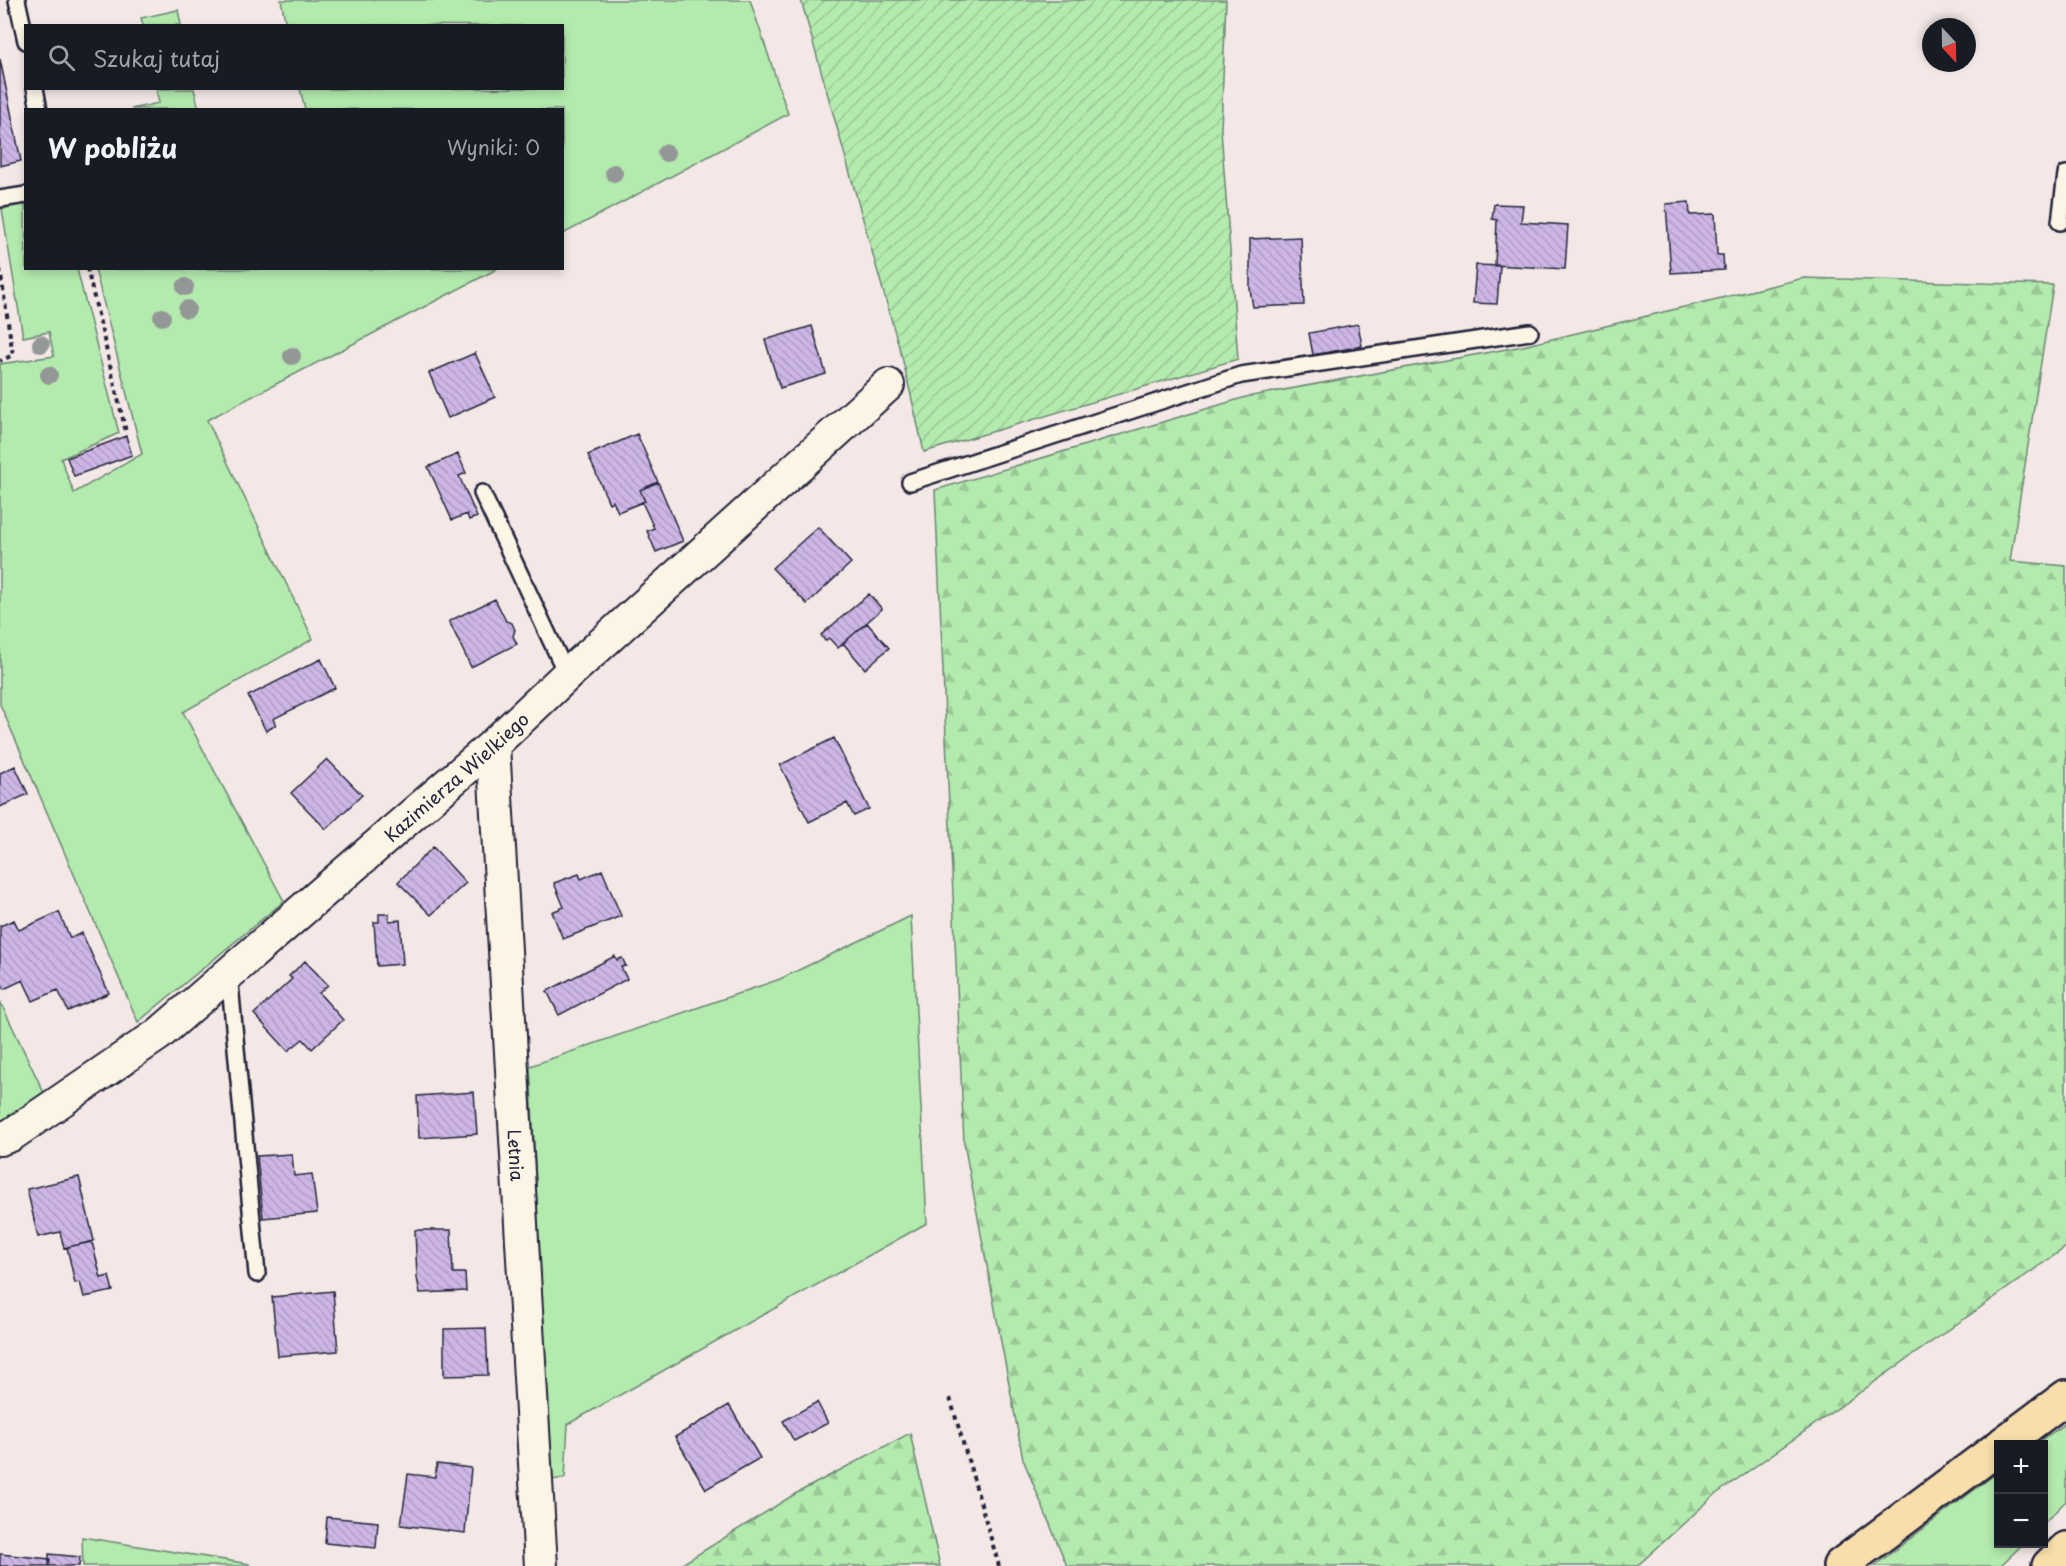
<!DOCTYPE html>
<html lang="pl">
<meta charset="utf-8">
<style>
:root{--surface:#171b24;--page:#242831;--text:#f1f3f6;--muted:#9ea1a6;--line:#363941}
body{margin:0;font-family:"Playpen Sans",sans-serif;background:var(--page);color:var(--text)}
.controls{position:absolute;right:18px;bottom:18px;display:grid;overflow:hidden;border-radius:0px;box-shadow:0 3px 9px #0003}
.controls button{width:54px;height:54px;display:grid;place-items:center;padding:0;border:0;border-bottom:2px solid var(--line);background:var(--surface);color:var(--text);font:30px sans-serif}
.compass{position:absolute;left:1922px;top:18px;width:54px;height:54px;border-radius:50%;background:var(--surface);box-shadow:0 3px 9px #0003;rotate:158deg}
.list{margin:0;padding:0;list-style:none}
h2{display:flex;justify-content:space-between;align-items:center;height:78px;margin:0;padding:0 24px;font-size:26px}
h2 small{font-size:20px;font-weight:400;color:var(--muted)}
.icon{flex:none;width:33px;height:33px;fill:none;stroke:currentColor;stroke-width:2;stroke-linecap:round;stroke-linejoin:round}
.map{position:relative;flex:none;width:2066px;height:1566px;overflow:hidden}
.search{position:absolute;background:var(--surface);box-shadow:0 3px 9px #0003;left:24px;top:24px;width:540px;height:66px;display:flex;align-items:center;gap:15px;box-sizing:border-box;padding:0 21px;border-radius:0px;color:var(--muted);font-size:22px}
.panel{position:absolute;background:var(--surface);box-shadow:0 3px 9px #0003;left:24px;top:108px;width:540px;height:162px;border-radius:0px}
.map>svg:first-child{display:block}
.grass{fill:#b3eaad;stroke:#6a8674;stroke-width:1.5}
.forest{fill:url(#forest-firs);stroke:#6a8674;stroke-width:1.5}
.garden{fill:url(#garden-furrows);stroke:#6a8674;stroke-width:1.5}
.building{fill:url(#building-back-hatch);stroke:#22223b;stroke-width:1.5}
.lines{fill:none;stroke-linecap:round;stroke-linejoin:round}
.lane-casing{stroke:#22223b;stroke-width:20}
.street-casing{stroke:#22223b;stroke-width:36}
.primary-casing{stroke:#22223b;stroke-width:38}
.path{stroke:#22223b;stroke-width:4;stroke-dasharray:4.5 4.5;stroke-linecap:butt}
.lane{stroke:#fcf5e5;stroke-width:15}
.street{stroke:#fcf5e5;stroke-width:32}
.primary{stroke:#f8deab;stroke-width:33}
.tree{fill:#949797}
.labels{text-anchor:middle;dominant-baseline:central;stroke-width:6;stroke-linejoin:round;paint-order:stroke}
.street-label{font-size:18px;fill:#22223b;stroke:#fcf5e5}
</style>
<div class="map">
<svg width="2066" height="1566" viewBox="0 0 2066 1566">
<defs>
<pattern id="forest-firs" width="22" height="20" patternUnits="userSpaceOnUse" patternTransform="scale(1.5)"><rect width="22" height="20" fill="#b3eaad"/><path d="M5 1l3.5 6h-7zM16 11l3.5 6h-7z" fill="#9ac896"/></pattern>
<pattern id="garden-furrows" width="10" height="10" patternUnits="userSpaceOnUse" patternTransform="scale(1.5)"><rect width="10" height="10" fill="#b3eaad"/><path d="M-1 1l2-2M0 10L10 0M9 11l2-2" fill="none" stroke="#9ac896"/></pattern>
<pattern id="building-back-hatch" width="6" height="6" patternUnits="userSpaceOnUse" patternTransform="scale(1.5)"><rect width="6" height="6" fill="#cdb6e5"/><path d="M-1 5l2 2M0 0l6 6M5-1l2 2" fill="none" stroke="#b09cc5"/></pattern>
</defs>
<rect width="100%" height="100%" fill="#f3e8e5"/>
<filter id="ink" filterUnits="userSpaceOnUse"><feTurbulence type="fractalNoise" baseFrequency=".0167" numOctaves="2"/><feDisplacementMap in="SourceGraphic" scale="12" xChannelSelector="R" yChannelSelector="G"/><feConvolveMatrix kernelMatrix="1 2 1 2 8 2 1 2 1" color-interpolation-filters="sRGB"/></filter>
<g filter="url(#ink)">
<path class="grass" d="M281,0H750L788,114L563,234L562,110L305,109L300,89L562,88V26L286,25Z
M178,10L181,25H143L141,18Z
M156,89H194L199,109H131L159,103Z
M25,203L26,268L77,269L119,433L61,459L74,493L142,454L95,269H497L207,420L313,639L183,712L284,901L138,1022L0,704V364L54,356L49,332L23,337L2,209Z
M911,916L927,1223L568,1424L565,1478L551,1480L530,1066L780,979Z
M0,1001L45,1095L13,1119L0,1123Z
M2066,1423V1501L2044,1523V1444H2036Z
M1998,1472V1544H2023L2000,1566H1874Z
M82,1537L249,1564V1566H83Z"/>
<path class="forest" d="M1804,278L2053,285L2010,561L2066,566V1247L1716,1494L1637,1566H1067L1023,1459L964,1143L935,490L1246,397L1523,346Z
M910,1433L940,1566H679L795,1494Z"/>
<path class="garden" d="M801,0H1226L1221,130L1238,359L924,452L903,361Z"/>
<path class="building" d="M0,59L21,161L0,166Z
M1689,202L1690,215L1715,214L1717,255H1723L1724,270L1671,273L1666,204Z
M1494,204L1523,205L1521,222L1568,225L1565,269L1495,265L1497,220L1492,219Z
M1301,237L1304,305L1253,307L1250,289V239Z
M1476,265L1500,266L1497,304L1473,303Z
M1358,324L1362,346L1313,355L1309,333Z
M812,326L826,374L780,388L765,340Z
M475,353L495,397L448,418L429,373Z
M637,434L658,482L640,490L645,501L618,512L613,501L609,503L588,455Z
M126,436L132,455L74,476L67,458Z
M458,454L466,473L459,476L477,517L469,520L467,514L452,520L428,467Z
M658,482L683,541L656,552L647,531L654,528L642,502L645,501L640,490Z
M818,527L851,563L807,604L772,568Z
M869,594L882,609L838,648L829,638L825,641L821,635Z
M495,599L506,621L512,623L515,630L513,636L517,644L471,667L449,621Z
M867,623L889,648L865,669L843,643Z
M321,659L335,688L273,719L276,725L266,731L248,696Z
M834,738L869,809L854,816L847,803L809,822L780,765Z
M327,759L362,795L326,829L291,793Z
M15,766L28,794L0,807V773Z
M433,847L466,883L431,915L398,882Z
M602,870L621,916L563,939L552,912L564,907L554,883L579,874L581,879Z
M59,912L70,938L82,933L109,993L68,1011L58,990L33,1001L23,980L4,989L0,980V926L14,920L19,930Z
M379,914H389V921L400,920L403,964L377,966L374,922H379Z
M615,956L617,960L622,958L626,966L621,967L627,979L559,1015L547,991Z
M305,961L328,985L319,993L343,1020L312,1049L303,1039L288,1051L254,1014L292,979L289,976Z
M474,1092L477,1134L419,1138L417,1096Z
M292,1154L294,1176L312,1174L317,1213L263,1218L257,1156Z
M79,1177L94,1241L64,1248L60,1232L38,1237L27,1189Z
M415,1230H451L453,1273H465L466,1291L420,1293L417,1278Z
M92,1242L101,1278L109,1276L113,1291L84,1297L80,1282L75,1283L67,1247Z
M333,1291L338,1351L278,1356L272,1297Z
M486,1328L488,1375L444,1376V1329Z
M817,1402L828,1423L794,1441L783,1421Z
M729,1405L760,1458L706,1489L675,1437Z
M437,1464L471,1468L465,1533L401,1525L408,1474L435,1477Z
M327,1517L378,1522L376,1548L325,1543Z
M0,1554L50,1559L49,1566H0Z
M49,1554L80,1557L79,1566H49Z"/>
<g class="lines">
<g class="lane-casing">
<path id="lane" d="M17,0L26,41
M35,88L39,110
M0,199L26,195
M2060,222L2066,174
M910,482L1241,375L1530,332
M482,493L567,675
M229,973L257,1274"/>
</g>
<g class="street-casing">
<g id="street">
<path id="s1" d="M493,745L541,1566"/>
<path id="s2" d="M0,1139L11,1135L159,1034L493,745L567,675L888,385"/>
</g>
</g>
<g class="primary-casing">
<path id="primary" d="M2003,1444L2066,1397
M1840,1566L1998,1448
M2049,1566L2066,1549"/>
</g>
<path class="path" d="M87,268L126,432
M0,269L13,355L0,361
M950,1398L999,1566"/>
<use href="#lane" class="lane"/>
<use href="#street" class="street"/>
<use href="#primary" class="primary"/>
</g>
<g class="tree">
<circle cx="666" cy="153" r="9"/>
<circle cx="614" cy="173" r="9"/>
<circle cx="185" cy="287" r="9"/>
<circle cx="187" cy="309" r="9"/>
<circle cx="162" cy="317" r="9"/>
<circle cx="41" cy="344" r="9"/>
<circle cx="292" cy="356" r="9"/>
<circle cx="49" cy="375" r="9"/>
</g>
</g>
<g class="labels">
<g class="street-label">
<text stroke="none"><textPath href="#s2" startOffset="584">Kazimierza Wielkiego</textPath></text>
<text stroke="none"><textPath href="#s1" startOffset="411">Letnia</textPath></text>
</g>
</g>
</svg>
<div class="controls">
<button>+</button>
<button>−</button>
</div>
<svg class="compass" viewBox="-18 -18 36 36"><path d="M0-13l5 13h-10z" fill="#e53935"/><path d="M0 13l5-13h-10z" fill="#9ea1a6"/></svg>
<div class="search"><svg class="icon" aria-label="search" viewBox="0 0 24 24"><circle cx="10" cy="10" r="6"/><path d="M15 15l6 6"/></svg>Szukaj tutaj</div>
<section class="panel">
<h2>W pobliżu<small>Wyniki: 0</small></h2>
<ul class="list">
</ul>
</section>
</div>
